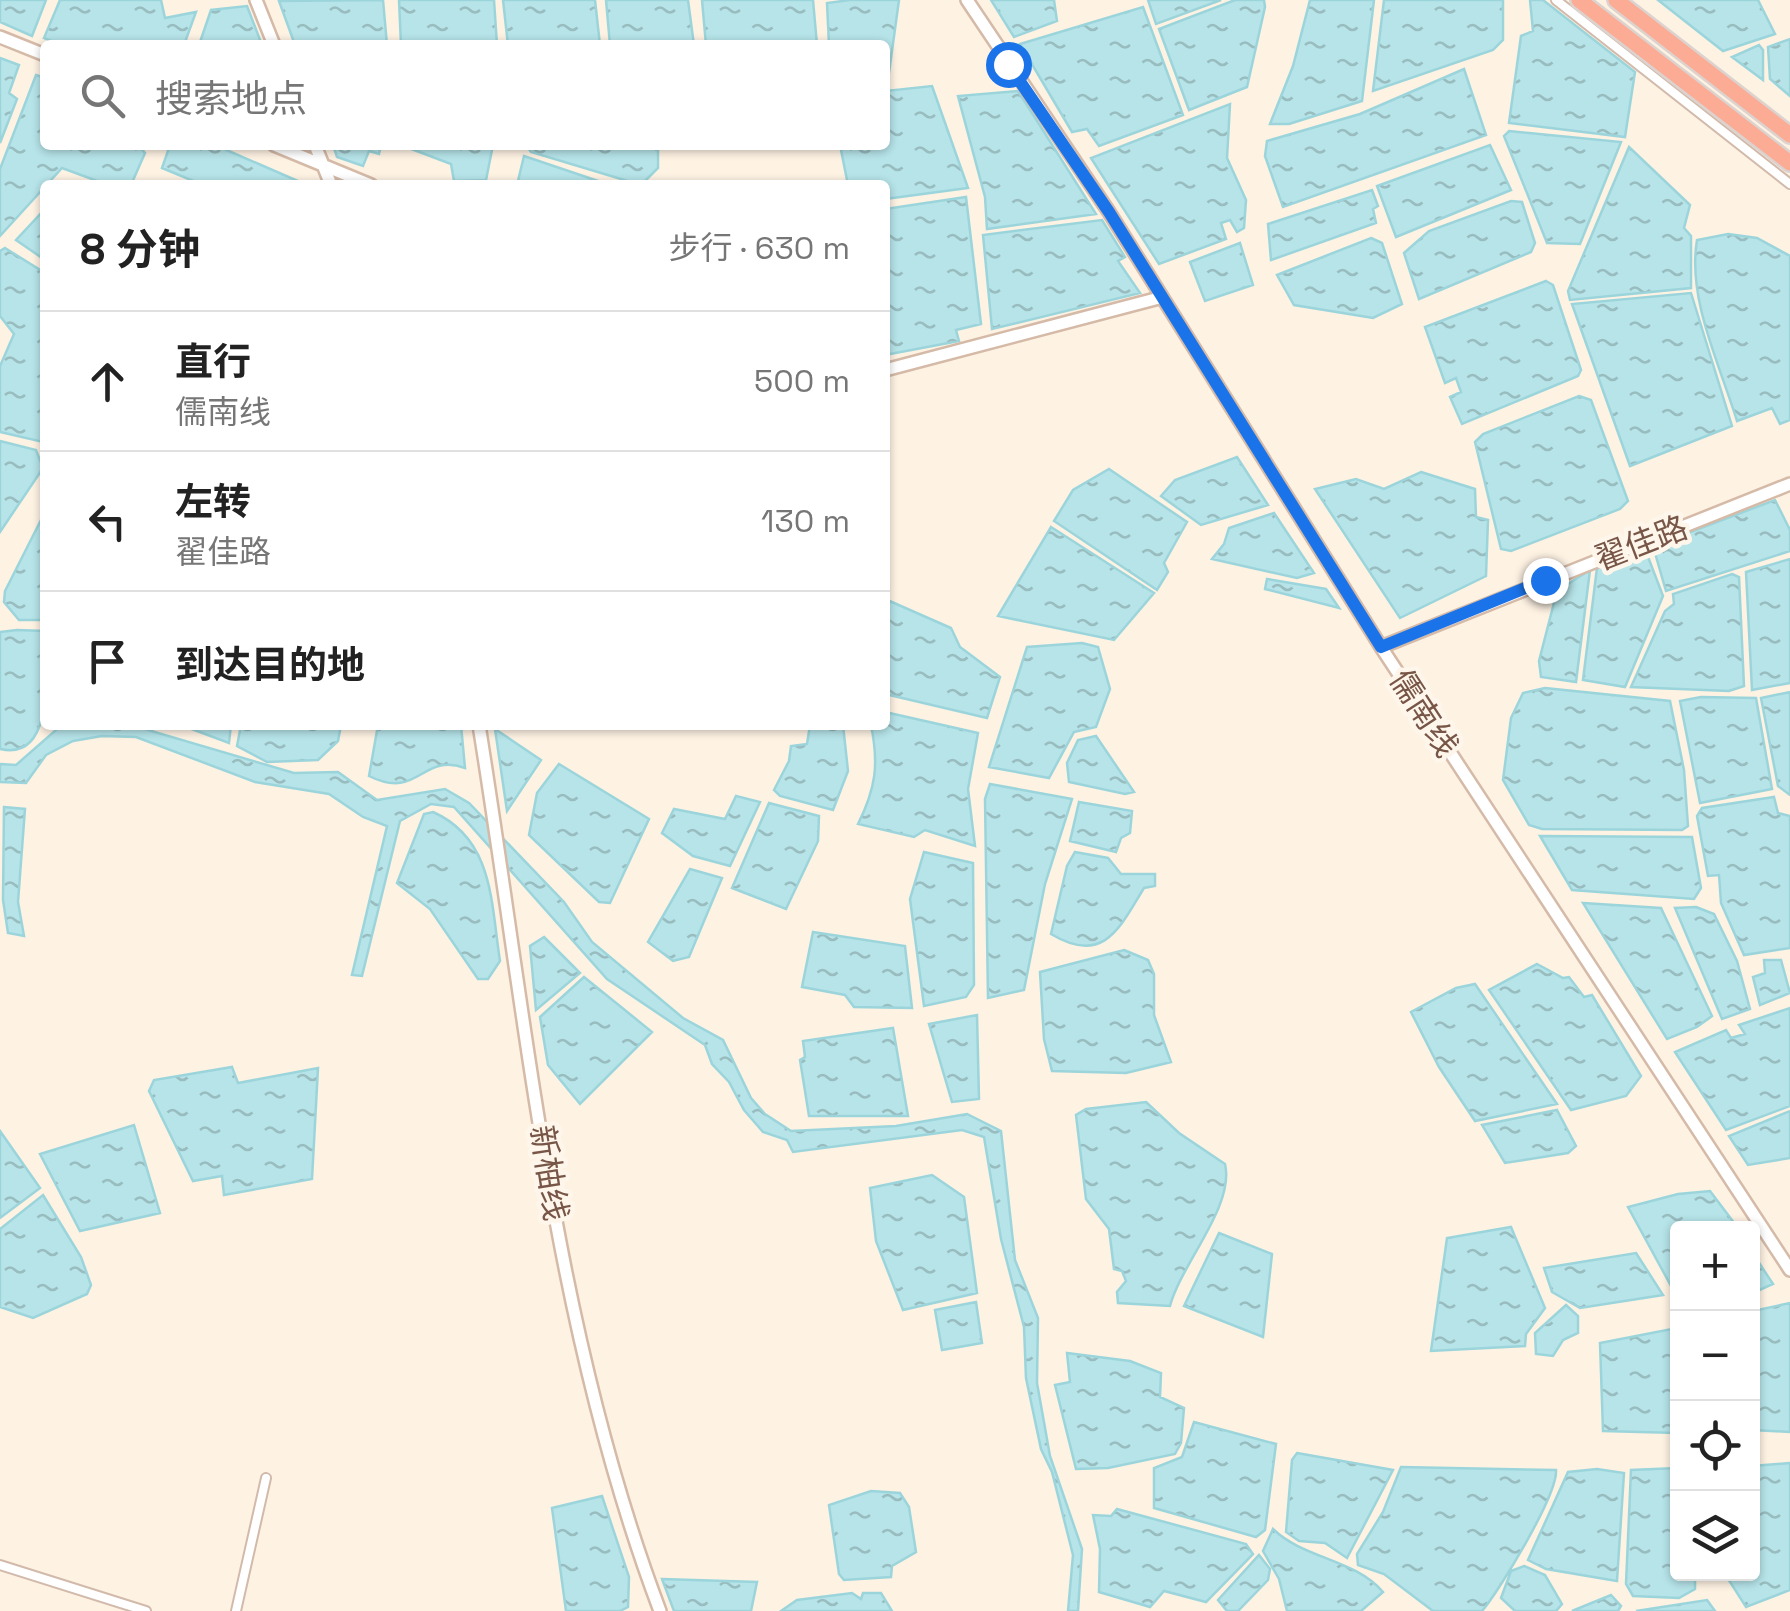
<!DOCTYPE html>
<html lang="zh">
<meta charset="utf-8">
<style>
:root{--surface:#fff;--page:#f2f2f2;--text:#222;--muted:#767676;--line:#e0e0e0}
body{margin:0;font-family:"Space Grotesk","Noto Sans SC",sans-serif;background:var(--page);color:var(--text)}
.controls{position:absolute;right:30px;bottom:30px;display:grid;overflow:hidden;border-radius:10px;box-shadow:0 2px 8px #0004}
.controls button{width:90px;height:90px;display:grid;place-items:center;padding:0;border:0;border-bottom:2px solid var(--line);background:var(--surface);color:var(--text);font:50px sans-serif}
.stop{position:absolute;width:30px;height:30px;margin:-22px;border:8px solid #1a73e8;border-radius:50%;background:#fff}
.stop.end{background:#1a73e8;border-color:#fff;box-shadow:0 2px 10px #0008}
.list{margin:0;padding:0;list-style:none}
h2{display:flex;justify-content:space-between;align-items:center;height:130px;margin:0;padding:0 40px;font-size:42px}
h2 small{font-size:32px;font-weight:400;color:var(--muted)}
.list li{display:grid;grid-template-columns:65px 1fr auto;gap:30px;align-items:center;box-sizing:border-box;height:140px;padding:0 40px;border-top:2px solid var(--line)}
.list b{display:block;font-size:38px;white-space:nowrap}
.list p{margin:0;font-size:32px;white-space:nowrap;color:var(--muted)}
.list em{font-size:32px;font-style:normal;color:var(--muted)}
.icon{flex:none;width:55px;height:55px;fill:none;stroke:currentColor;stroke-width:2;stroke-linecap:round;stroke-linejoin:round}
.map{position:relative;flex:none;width:1790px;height:1611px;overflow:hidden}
.search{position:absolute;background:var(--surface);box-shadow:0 2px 8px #0004;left:40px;top:40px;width:850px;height:110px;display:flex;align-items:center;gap:25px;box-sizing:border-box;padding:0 35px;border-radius:10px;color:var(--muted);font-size:38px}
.panel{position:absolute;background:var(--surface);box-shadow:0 2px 8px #0004;left:40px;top:180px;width:850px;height:550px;border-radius:10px}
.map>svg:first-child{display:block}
.water{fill:url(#water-ripples);stroke:#9bd5db;stroke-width:2.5}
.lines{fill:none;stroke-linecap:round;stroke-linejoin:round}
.street-casing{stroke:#d2baab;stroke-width:12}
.secondary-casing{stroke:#d5baa8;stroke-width:16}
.highway-casing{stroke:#dcd3cf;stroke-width:20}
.street{stroke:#fff;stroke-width:8}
.secondary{stroke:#fff;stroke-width:11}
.highway{stroke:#fcab95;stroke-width:15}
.route{stroke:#1a73e8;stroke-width:12}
.labels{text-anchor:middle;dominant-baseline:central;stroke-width:9;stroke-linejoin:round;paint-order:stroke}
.street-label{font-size:32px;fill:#785647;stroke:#fff6eb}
</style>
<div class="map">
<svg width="1790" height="1611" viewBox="0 0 1790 1611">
<defs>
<pattern id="water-ripples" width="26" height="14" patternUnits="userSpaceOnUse" patternTransform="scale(2.5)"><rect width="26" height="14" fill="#b6e4e9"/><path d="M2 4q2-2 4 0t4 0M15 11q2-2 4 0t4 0" fill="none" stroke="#99bcbf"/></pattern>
</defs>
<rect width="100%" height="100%" fill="#fef2e3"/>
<path class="water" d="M0,0H46L32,36L0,22Z
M60,0H161L165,18L196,12L184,45H61L44,38Z
M383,0L387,45H295L279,1Z
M399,0H494L497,45H401Z
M503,0H595L600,45H508Z
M606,0H688L694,45H610Z
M702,0H813L817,45H706Z
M850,0H899L888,80L885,45H829L827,3Z
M991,0H1054L1057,21L1014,37Z
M1148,0H1221L1156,24Z
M1235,0H1264L1265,7L1247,87L1189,110L1159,29Z
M1310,0H1374L1362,101L1289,124H1270L1293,66Z
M1384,0H1503V40L1493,50L1373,91Z
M1530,0H1543L1635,72L1625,137L1509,123L1521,36L1533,31Z
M1658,0H1758L1775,34L1723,51Z
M247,6L262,45H199L211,10Z
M1143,7L1183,115L1099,146L1087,129L1072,132L1020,44Z
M1790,39V96L1770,79L1768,47Z
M1759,45L1763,50V80L1732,57Z
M0,58L19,65L9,93L17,99L0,143Z
M1464,69L1486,135L1283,207L1265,156L1267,141L1360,114Z
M36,75L45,78V145H138L145,153L131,185H108L62,168L0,236V169Z
M932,86L968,188L885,199V185H848L840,145H885V91Z
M1018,91L1096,214L987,229L985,197L958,96Z
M1230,104L1227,158L1246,200L1244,228L1237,232L1230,220L1221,223L1226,239L1159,264L1091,158Z
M1509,131L1621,142L1580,244L1547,243L1504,136Z
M170,145H215L307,185H203L162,168Z
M333,145H381L379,154L369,151L363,166L337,157Z
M401,145H493L486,180L454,181L451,164Z
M526,145H658V168L641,185L531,152Z
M1490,145L1511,190L1396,237L1377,186Z
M1629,147L1690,205L1684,228L1691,236V288L1570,300L1568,291Z
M524,156L610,185H517Z
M1372,190L1378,206L1373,209L1376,223L1271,260L1268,224Z
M966,197L981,324L956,330L959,341L885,355V209Z
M1511,201L1522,202L1535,243L1531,252L1419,299L1404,253L1429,231Z
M45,209V260L16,240Z
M1102,220L1125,257L1118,261L1140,293L992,329L983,235Z
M1728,234L1757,238L1790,256V420L1780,424L1772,408L1737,421C1720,365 1687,299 1697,240Z
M1371,238L1382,243L1402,304L1373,318L1294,305L1277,275Z
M1240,243L1253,285L1205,301L1190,262Z
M5,248L45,273L43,442L0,432V366L14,334L0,316V251Z
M1546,281L1553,285L1581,370L1578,376L1462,424L1450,397L1461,392L1456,378L1445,383L1425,327Z
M1691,293L1732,426L1630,466L1572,304Z
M1579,396L1591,400L1628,501L1620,509L1511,551L1501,549L1475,442L1483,434Z
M0,441L36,450L43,468L0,532Z
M1237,457L1268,505L1201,525L1161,496L1175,480Z
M1109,469L1187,522L1164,563L1168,572L1157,590L1054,521L1073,490Z
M1421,472L1475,489L1476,517L1488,520L1486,576L1400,618L1315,489L1356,479L1384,489Z
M1775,500L1790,530V551L1666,591L1655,553L1669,547L1672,539Z
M45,512V620H19L4,602L5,591Z
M1274,513L1314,573L1297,578L1212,559L1224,544L1229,528Z
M1051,527L1154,593L1114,640L998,616Z
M1645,549L1663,596L1625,687L1583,680L1597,568Z
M1790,559V683L1752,690L1746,572Z
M1590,570L1576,682L1541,677L1539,661L1557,591Z
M1732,574L1739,577L1744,686L1729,691L1631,687L1665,611L1674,604L1673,594Z
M1267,579L1326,589L1339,608L1265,589Z
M885,599L951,628L960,647L1000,677L987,718L885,694Z
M17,630L45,631C45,666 57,762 0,749V632Z
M1082,643L1098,647L1110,689L1096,727L1074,732L1049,778L989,767L1027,647Z
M1545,688L1670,701L1684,770L1688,826L1682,830L1542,829L1529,825L1503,780L1511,718L1523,693Z
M1790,692V795L1778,786L1761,698Z
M1701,697L1756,698L1772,789L1700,803L1680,701Z
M885,712L978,733L968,789L975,846L925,830L914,837L858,824C876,788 879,764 871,725H885Z
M71,725H131L294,773L338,772L377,800L445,789L469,803L564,902L592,942L683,1018L723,1040L751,1098L765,1114L791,1131L896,1126L967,1114L1001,1131L1015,1260L1038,1318L1037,1383L1050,1456L1082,1549L1078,1611H1068L1073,1555L1052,1472L1041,1449L1026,1378L1024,1327L1001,1239L984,1137L962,1130L793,1152L787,1140L763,1132L744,1110L729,1082L712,1064L705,1045L607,979L454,807L431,804L400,821L362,976L352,975L387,826L363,817L329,794L255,782L136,737L102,736L73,741L46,755L26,783L0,782V764L16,765L57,729Z
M181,725H231L229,743Z
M241,725H341L338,741L318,760L267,762L237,746Z
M378,725H461L465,768C421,752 419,801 369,776Z
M810,725H843L848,771L833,810L780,796L774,790L789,761L791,746L807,744Z
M495,729L541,760L507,811Z
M1096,736L1134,792L1125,794L1069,782L1067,763L1078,740Z
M559,764L649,819L610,903L599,902L529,835L537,793Z
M990,784L1072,799L1045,884L1024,990L988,998L985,799Z
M736,796L760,802L730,866L693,856L662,833L674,809L725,819Z
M1774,797L1778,813L1790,816V948L1744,955L1721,903L1719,875L1708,876L1697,816L1702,808Z
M1079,802L1132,811L1130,833L1121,838L1116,852L1070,841Z
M769,803L819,816L818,841L786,909L732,888Z
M4,807L25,809L18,902L24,936L8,933L3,900Z
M433,812C494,839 491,904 500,961L488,979H478L430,909L397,883L424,814Z
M1540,836L1692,837L1701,888L1694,899L1572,890Z
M924,852L973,863L974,985L966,997L924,1006L910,899Z
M1075,852L1108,858L1121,874H1155V886L1144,888C1120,927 1104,966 1051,934L1067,866Z
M690,869L722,878L689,957L673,961L648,942Z
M1583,903L1661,908L1712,1016L1697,1027L1667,1039Z
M1696,907L1714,914L1737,961L1750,1009L1722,1019L1675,908Z
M813,932L905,946L912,1008L854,1007L845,995L802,987Z
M544,937L580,973L536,1010L530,946Z
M1124,950L1148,960L1154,974V1015L1171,1062L1126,1073L1052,1071L1044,1039L1040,972Z
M1764,960H1781L1790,993L1760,1005L1753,977L1765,973Z
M1537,964L1563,978L1569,977L1584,997L1592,995L1641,1076L1626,1096L1571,1110L1489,990Z
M584,977L652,1032L580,1104L548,1065L540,1017Z
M1475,984L1557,1104L1475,1121L1439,1067L1411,1012L1456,988Z
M1790,1008V1106L1726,1130L1675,1052L1726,1030L1731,1038L1745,1034L1739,1025Z
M977,1015L979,1099L952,1102L929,1024Z
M893,1028L908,1116H809L800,1060L805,1057L803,1041Z
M232,1067L238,1083L318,1068L312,1179L224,1195L222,1176L193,1181L149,1091L154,1080Z
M1146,1102L1179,1133L1225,1164C1235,1206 1181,1264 1170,1306L1118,1303L1117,1292L1126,1281L1122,1271L1114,1269L1109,1229L1086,1199L1076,1115L1086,1109Z
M1557,1110L1576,1146L1568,1153L1505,1163L1482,1125Z
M1790,1111V1158L1748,1165L1729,1136Z
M134,1125L160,1213L80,1231L40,1154Z
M0,1131L40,1188L0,1218Z
M932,1175L964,1197L977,1293L903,1310L876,1241L870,1188Z
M1710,1191L1738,1228H1678L1677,1297L1628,1207L1678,1194Z
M43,1195L81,1257L91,1285L87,1294L33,1318L0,1307V1229Z
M1511,1227L1545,1308L1526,1334L1525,1346L1431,1351L1447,1238Z
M1219,1233L1272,1254L1263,1337L1184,1306Z
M1752,1252L1773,1284L1753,1293H1752Z
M1636,1253L1663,1295L1580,1308L1552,1292L1544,1268Z
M976,1302L982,1343L942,1350L935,1310Z
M1790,1303V1432L1753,1430V1311Z
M1566,1305L1578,1316V1333L1563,1340L1553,1356L1536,1354L1535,1333Z
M1677,1328V1433L1603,1431L1600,1343Z
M1067,1353L1130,1361L1161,1373L1160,1397L1184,1408L1181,1443L1175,1454L1108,1468L1076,1469L1055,1385L1070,1382Z
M1194,1422L1276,1444L1265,1530L1256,1537L1154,1508V1468L1182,1457Z
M1297,1453L1393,1470L1347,1558L1325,1543L1299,1541L1286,1532L1292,1460Z
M1790,1463V1590L1746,1607L1725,1574H1752L1753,1466Z
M1401,1467L1556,1470C1558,1494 1500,1590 1482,1611H1433L1384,1574L1358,1565L1357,1554L1383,1512Z
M1677,1468L1678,1574H1695V1589L1679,1598L1633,1596L1626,1584L1631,1470Z
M1597,1469L1624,1473L1617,1581L1546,1569L1528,1560L1568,1472Z
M871,1491L900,1493L909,1507L916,1552L892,1566L891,1577L844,1580L839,1574L829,1505Z
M602,1496L629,1577L628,1607L620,1611H566L552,1508Z
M1117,1509L1246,1544L1253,1554L1206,1602L1164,1591L1150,1607L1099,1592L1100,1549L1093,1515L1111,1516Z
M1273,1529C1304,1559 1355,1559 1383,1592L1361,1611H1287L1279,1579L1263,1551Z
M1259,1555L1270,1569L1268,1580L1238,1611H1227L1218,1600Z
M1524,1566L1545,1575L1562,1604L1556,1611H1515L1501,1598L1511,1571Z
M662,1579L757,1582L751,1611H674Z
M852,1593L861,1599L863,1593H881L892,1611H781L797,1600Z
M1611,1595L1621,1606L1618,1611H1572Z
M1707,1600L1715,1611H1636Z"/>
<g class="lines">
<g class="street-casing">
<path id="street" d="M1556,0L1790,184
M0,1565L146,1611
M236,1611L266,1478"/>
</g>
<g class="secondary-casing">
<path id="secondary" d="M256,0L274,45
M967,0L1109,212L1381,647L1790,1270
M0,37L45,55
M274,145L371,185
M315,145L331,185
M885,370L1159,298
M1381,647L1790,484
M479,725C527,1021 553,1328 660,1611"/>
</g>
<g class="highway-casing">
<path id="highway" d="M1579,0L1790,163
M1616,0L1790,135"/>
</g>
<use href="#street" class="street"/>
<use href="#secondary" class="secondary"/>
<use href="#highway" class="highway"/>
</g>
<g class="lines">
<path class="route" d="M1008,64L1109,212L1381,647L1545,580"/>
</g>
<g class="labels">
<g class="street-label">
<text transform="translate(1641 543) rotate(-21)">翟佳路</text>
<text transform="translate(1424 713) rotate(57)">儒南线</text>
<text transform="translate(549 1173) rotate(81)">新柚线</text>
</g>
</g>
</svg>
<div class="controls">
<button>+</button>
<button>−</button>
<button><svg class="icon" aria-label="locate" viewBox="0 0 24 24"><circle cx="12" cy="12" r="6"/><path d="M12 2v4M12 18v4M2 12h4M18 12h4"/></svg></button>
<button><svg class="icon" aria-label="layers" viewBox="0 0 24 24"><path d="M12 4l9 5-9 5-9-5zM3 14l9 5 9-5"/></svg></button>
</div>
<div class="stop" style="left:1008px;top:64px"></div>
<div class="stop end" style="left:1545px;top:580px"></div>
<div class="search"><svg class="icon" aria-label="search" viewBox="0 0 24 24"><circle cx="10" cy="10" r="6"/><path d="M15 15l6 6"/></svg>搜索地点</div>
<section class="panel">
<h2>8 分钟<small>步行 · 630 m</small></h2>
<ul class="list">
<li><svg class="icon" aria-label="ahead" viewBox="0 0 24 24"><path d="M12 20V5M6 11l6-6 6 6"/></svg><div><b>直行</b><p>儒南线</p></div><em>500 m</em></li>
<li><svg class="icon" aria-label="left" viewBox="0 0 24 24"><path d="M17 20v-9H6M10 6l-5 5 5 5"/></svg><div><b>左转</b><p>翟佳路</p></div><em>130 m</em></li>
<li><svg class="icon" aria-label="arrive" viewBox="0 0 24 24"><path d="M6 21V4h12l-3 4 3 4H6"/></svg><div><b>到达目的地</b></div></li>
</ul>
</section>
</div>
